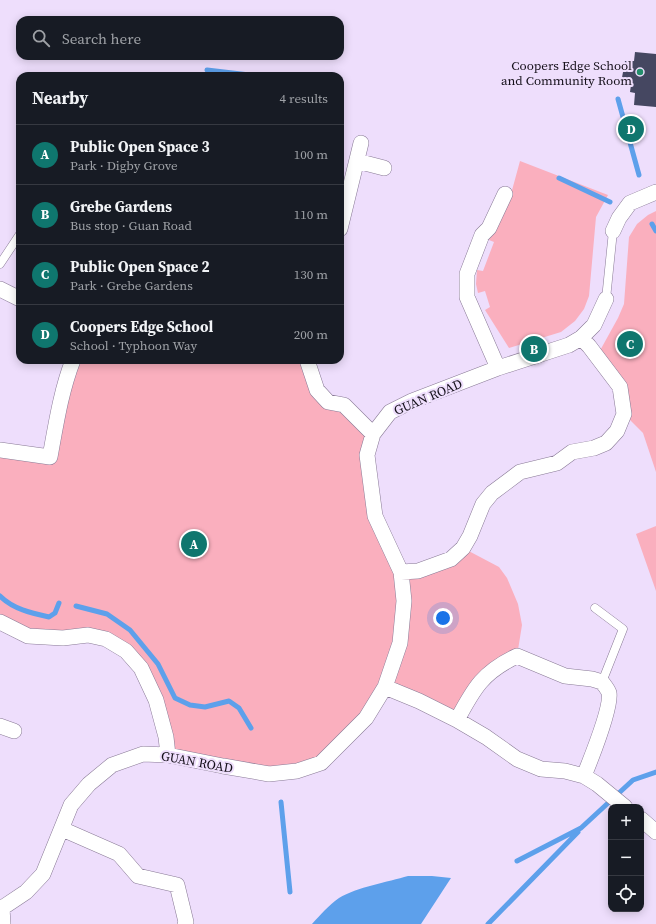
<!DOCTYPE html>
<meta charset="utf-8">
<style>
:root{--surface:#171b24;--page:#20242c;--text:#f1f3f6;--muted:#9ea1a6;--line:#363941;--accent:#0f766e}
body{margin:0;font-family:"Source Serif 4",serif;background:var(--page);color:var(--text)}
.controls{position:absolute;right:12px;bottom:12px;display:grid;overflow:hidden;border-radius:8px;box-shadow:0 2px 10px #0003}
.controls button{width:36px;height:36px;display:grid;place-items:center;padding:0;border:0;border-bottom:1px solid var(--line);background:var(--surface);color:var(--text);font:20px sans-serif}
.you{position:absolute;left:443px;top:618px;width:14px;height:14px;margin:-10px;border:3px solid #fff;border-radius:50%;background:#1a73e8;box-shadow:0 0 0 6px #1a73e833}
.badge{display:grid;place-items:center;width:26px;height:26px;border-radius:50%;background:var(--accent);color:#fff;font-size:13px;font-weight:700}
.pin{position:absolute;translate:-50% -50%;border:2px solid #fff;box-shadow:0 1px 4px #0006}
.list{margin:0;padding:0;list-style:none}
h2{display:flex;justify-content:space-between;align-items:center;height:52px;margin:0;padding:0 16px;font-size:17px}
h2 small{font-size:13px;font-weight:400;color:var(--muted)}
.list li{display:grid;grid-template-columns:26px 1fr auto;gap:12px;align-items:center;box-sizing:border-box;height:60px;padding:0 16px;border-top:1px solid var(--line)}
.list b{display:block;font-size:15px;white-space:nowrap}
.list p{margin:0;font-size:13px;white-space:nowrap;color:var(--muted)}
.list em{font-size:13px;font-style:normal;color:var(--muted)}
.icon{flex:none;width:22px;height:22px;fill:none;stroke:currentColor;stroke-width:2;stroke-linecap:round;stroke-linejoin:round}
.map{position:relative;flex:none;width:656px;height:924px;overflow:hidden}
.search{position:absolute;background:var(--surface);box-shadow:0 2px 10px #0003;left:16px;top:16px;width:328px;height:44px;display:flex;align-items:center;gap:10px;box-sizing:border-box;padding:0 14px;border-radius:12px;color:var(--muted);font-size:15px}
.panel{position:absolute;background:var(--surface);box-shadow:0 2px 10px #0003;left:16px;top:72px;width:328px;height:292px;border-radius:12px}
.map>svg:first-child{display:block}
.green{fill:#faafbe}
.water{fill:#5da0eb}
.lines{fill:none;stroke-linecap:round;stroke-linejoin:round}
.stream{stroke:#5da0eb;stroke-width:5}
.building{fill:#454761}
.service-casing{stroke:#897a96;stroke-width:9}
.minor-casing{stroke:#897a96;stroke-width:16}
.service{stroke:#fff;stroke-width:8}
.minor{stroke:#fff;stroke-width:15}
.poi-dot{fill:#238e6b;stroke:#eedefc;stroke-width:1.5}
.labels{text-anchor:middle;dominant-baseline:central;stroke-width:4;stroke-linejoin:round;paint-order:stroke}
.poi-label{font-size:13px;fill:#15101a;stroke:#eedefc;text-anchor:end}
.street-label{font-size:13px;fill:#15101a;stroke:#eedefc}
</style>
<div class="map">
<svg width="656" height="924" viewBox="0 0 656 924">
<rect width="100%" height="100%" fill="#eedefc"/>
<path class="green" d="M520,161L608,195L596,217L589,296L584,309L575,321L561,332L509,348L485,310L490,307L485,291L478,293L476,284L477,270L483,271L494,242L489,240L511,194Z
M656,211V472L643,433L624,414L597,356L618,318L624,304L629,237L637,224L648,215Z
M73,360H307L317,390L373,434L375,515L401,572L463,548L499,567L507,578L518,604L522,625L517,656L501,663L457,720L385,687L347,737L297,771L168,755L141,668L106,639L63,638L0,622V450L50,457Z
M656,526V591L636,534Z"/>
<path class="water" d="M408,876H432L451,878L421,924H312C320,915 329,905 339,898C357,887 388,882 408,876Z"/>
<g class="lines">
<path class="stream" d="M207,70L257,76
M618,99L639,175
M559,178L610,202
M652,224L656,231
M0,596C13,609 31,613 49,617L55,613L59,603
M76,606L107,614L130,630L158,664L175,698L190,705L205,707L229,701L239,708L251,728
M281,802L290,892
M517,861L581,828L633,780L656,772
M488,924L578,832"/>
</g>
<path class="building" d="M635,52L656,54V107L634,105L635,93L630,92L631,85L621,83L625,61H634Z"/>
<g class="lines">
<g class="service-casing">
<path id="service" d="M0,264L20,234
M606,299L613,231
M595,608L623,629L602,682"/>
</g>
<g class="minor-casing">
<path id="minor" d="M357,161L384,168
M340,229L361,143
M613,231L619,218L630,203L656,192
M0,289L20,299
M307,360L317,390L328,402L344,405L373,434
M498,368L467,297V274L482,235L489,228L505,194
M0,450L50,457C56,424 61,391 73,360
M401,572L418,571L451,559L463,548L470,536L483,504L492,493L520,472L557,463L572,452L594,448L606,443L617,431L624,414L620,387L589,346L581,338
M0,622L28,636L63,638L88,635L106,639L126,651L141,668L156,700L166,737L168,755
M385,687L419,701L457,720L486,737L517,759L541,769L565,771L584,776L597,784L625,807
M457,720C474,688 483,672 517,656L565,676L592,679L602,682C604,685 608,689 609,693C612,707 590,761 584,776
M0,726L14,731
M641,819L656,832
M62,829L119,854L138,876L177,885L186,922L185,924
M0,907L2,908L26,892L43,874L71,805L89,784L112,765L143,754L168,755L223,766L269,774L297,771L321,763L366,718L385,687L400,643L404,601L401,572L375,516L367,455L373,434L390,412L412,401L498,368L569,345L581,338L594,325L606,299
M2,908L3,924"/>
</g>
<use href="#service" class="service"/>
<use href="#minor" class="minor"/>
</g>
<circle class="poi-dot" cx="640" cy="72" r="4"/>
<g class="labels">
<g class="poi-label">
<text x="632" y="65">Coopers Edge School<tspan x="632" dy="15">and Community Room</tspan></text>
</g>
<g class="street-label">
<text transform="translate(428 397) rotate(-23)">GUAN ROAD</text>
<text transform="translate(197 762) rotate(10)">GUAN ROAD</text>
</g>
</g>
</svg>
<div class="controls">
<button>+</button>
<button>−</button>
<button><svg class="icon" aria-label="locate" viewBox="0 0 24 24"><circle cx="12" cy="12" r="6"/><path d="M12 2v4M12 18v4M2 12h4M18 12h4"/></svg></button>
</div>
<div class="you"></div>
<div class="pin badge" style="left:194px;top:544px">A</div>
<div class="pin badge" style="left:534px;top:349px">B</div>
<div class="pin badge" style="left:630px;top:344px">C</div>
<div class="pin badge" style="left:631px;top:129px">D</div>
<div class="search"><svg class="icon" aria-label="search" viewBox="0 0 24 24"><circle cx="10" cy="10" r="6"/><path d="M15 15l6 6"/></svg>Search here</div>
<section class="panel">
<h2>Nearby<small>4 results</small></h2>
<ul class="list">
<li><span class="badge">A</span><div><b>Public Open Space 3</b><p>Park · Digby Grove</p></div><em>100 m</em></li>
<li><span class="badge">B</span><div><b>Grebe Gardens</b><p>Bus stop · Guan Road</p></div><em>110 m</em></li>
<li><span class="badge">C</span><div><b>Public Open Space 2</b><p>Park · Grebe Gardens</p></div><em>130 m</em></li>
<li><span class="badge">D</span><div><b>Coopers Edge School</b><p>School · Typhoon Way</p></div><em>200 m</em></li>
</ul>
</section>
</div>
